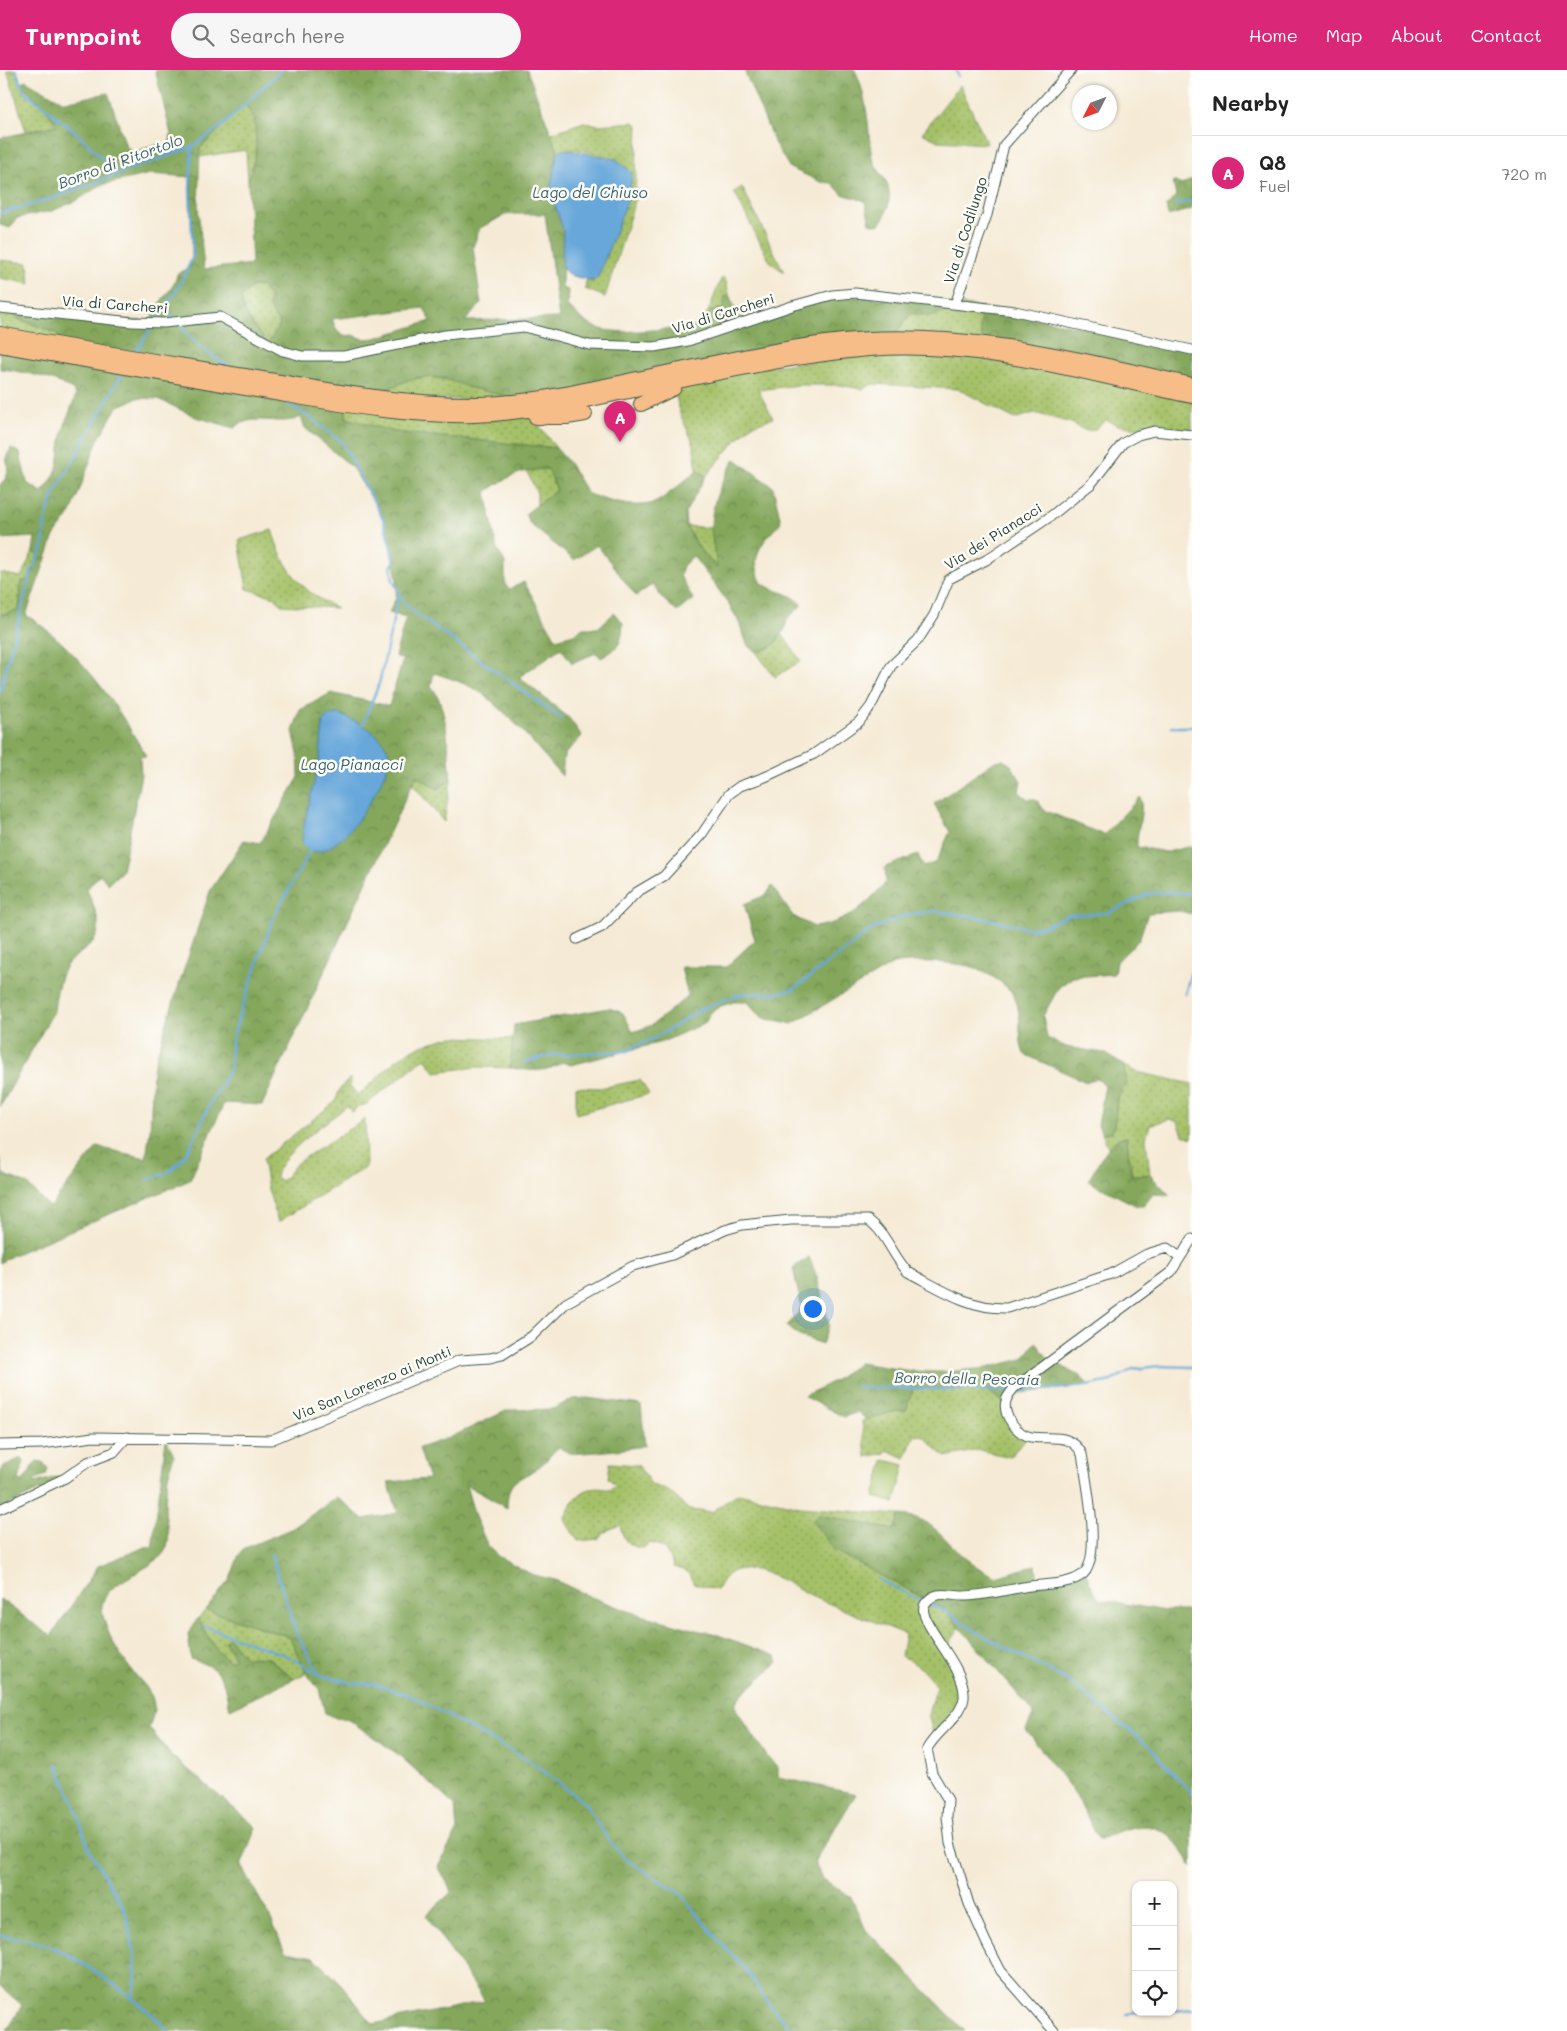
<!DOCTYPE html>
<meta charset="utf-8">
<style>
:root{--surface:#fff;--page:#f6f6f6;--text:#222;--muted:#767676;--line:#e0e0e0;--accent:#db2777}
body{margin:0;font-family:Mali,sans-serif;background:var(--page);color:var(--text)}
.controls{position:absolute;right:15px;bottom:15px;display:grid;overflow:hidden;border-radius:10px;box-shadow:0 1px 4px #0004}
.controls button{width:45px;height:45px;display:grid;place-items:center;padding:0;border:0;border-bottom:1px solid var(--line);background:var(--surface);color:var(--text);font:25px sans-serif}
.compass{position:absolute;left:1072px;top:15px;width:45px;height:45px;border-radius:50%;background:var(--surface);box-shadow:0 1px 4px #0004;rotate:228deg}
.you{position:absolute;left:812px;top:1238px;width:18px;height:18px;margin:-12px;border:4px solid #fff;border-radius:50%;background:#1a73e8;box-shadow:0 0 0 8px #1a73e833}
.badge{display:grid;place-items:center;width:32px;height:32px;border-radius:50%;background:var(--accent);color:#fff;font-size:16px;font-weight:700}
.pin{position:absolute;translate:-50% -41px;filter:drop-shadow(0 1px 2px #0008)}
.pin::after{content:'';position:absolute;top:26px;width:18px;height:15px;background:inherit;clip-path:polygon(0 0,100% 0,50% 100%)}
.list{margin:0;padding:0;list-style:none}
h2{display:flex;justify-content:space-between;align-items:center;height:65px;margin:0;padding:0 20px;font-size:21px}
h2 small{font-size:16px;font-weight:400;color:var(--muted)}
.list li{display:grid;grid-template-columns:32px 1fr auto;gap:15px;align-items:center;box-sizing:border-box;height:75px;padding:0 20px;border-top:1px solid var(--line)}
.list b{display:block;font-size:19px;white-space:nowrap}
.list p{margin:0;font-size:16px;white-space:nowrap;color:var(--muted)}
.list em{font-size:16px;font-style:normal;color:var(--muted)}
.icon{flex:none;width:28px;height:28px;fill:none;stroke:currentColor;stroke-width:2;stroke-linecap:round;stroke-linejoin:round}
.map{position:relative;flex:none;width:1192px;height:1961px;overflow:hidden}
header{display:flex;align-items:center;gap:30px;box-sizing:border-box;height:70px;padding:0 25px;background:var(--accent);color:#fff}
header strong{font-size:24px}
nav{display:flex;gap:28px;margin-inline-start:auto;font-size:18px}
.search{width:350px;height:45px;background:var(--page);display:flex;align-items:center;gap:12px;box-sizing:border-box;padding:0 18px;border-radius:28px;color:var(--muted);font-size:19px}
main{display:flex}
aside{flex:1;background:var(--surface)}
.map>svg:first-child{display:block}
.grass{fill:url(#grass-dots);stroke:#627f4e}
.forest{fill:url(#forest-crowns);stroke:#527248;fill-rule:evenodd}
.pitch{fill:#a5c168;stroke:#627f4e}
.water{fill:#67a7da;stroke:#437287}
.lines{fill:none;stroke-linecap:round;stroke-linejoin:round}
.stream{stroke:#67a7da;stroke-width:2.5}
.minor-casing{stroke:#3f574c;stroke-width:11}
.highway-casing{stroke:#3f574c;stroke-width:16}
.minor{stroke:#fff;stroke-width:9}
.highway{stroke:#f7bd88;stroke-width:14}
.labels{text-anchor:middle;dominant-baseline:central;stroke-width:5;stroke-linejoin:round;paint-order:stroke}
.street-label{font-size:14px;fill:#1f3d34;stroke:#fdfcf7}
.water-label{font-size:15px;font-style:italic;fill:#38626e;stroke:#fdfcf7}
</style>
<header>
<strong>Turnpoint</strong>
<div class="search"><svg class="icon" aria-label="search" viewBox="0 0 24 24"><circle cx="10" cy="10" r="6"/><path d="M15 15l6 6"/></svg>Search here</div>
<nav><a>Home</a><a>Map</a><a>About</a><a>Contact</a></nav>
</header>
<main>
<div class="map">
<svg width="1192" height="1961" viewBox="0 0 1192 1961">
<defs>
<pattern id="grass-dots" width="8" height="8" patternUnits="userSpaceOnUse" patternTransform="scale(1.25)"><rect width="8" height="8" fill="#a5c168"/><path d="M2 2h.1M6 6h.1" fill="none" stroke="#869e56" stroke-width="1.8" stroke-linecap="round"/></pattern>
<pattern id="forest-crowns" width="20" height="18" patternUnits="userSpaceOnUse" patternTransform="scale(1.25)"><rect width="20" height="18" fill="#84a75c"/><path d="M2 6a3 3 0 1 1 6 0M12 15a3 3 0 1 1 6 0" fill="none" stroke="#6b894d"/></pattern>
</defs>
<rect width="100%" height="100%" fill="#fdfcf7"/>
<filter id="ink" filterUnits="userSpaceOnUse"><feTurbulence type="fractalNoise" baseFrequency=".02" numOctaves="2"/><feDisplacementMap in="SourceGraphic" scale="10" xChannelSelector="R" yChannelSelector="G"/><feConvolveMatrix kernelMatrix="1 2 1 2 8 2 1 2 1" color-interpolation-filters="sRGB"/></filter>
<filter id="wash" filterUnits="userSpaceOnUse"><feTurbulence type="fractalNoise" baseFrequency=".0096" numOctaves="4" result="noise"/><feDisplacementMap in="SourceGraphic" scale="20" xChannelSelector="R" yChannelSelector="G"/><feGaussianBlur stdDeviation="1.12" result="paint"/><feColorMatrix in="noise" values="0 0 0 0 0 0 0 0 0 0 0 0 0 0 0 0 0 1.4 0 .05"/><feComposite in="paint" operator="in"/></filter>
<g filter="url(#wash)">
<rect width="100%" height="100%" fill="#f5ead5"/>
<path class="grass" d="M7,0H16L24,21L41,33L57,55L26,61Z
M960,15L987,74L938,71L922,63Z
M245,34C263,61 257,82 248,111L246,80L199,87L200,79Z
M584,52L599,55L633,52L638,55L635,130L605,227L585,219L586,211H593L629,127L616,89C600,86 573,74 558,82L551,63Z
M742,117L784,202L770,192L734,122Z
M0,190L28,193L30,214L0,208Z
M725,208L730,227L725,226L724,238L708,242L721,209Z
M253,216H261L270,227L269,237L280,255L268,273C257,261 243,245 241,228Z
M955,234L981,237L983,272L892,268L911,243L927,246Z
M0,238H7L18,249L56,263L63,275L0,264Z
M925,278L1192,326V365L1118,355L1106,350L1094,360L1086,361L1072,353L1034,343L1015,349L958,319L873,314L862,319L840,315H799L758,320L773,348L752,355L735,372L706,406L697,400L693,372L680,344L674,318L713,303Z
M427,307C458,310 489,323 521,330L368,328L408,310Z
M346,335L489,350L533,347L556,378L394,362L346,348Z
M548,399L557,420L537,435V423L526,400Z
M686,456L711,458L718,499L701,481Z
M272,460C284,499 300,521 337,538L281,535L275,527L247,519L239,470Z
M33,481L39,485L29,510L21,512L19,541L0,545V503L21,507Z
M782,564L801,591L775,607L755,581C768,582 775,574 782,564Z
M416,706L438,719L451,710L444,752L413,715Z
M452,967L513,969L510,998L477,997L435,1002L425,988L367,1034L357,1037L352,1043L347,1036C329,1051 277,1085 276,1108L282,1111L298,1092L365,1049L366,1097L278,1152L268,1119L263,1089L335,1032L340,1019L350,1008V1016L358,1025C369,1018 374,1010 384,1001C405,981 423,973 452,967Z
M1123,995L1137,1002L1192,1014V1068L1183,1065L1178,1052L1170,1049L1150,1055L1146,1068L1150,1105H1131V1090L1116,1070L1109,1079L1102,1064L1112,1062C1120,1040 1110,1034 1127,1014Z
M640,1010L649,1024L576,1044V1017L600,1018Z
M913,1319L986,1320L1005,1333L1006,1342L1028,1366L1010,1387L979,1380L945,1387L924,1367L915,1365L905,1388L887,1380L885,1383L866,1387L862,1351L896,1341L906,1340Z
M610,1393L638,1395L651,1414L670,1422L689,1440L712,1442L738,1423L800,1437L900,1445L894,1460L819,1445L835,1481L944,1539L960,1557L946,1579L964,1628L934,1666L928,1644L936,1617C928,1602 916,1593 901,1586L905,1564C878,1553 850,1543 823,1531C800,1521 770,1499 745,1499C730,1499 723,1507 717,1520L693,1513C690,1499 686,1502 674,1497C669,1484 663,1474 649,1473L643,1478C627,1477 623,1469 620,1455L608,1460L598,1469L578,1471L564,1449C575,1427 583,1413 610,1420L616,1416L608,1408Z
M206,1540L290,1567L306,1603L294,1609L269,1588L245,1587L231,1571L230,1581L235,1588L230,1591C214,1583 207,1564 198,1548Z"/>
<path class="forest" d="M155,0H527L558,82L550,120L563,160L562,218L568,220L567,235C576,244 584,252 595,257C616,266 655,259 677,258L684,262L696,256L708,242L724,238L725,226L730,227L742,253L832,225L955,234C939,249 931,247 911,243L892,268L521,330L467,317L447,309L427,307L408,310L368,328L63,275L56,263L18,249L7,238L151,252C152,248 153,243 155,240C161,228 176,218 177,204L189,198L192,192L191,107L150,104L101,115L76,131L52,141L17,148L10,158L0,155V68L57,55L41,33L21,15L25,10L64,32L108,23L126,76L133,82L160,74L169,76L171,64ZM245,34L255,50L256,84L248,112L252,194L204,199L198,137L200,79ZM507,144H545L559,248L465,251L481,234L473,177L480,158ZM252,216H261L270,227L269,237L280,255L268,273C256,261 243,245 241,228ZM424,238L431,251L375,268L364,269L353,265L343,266L337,261L332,249Z
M744,0H855C867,26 868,54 871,82C872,95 884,105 888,116C891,129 888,147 878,155L870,153L865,131L842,124L832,113L821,112L790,98L775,74Z
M1192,109V139L1168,146L1166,136L1176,127L1173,111L1182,115Z
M981,237L1192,280V315L983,272L980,259Z
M0,275L346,335V348L394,362L556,378L569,393L588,424C609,431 631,439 654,433C661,431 691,406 697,400L706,406L685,443L686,456L701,481L717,498C716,486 712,472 711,459C711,432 722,411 735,389L773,417L781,452C768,467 751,481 758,502C759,507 760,512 765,515C779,524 788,520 802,535L787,549L785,559L774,575L762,581H755L748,576L737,548L724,527L693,486L683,496L680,506L693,529L677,542L662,528L653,514L636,526L597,475L574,490L530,454L525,444L557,420L548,399C520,400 508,406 486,422L497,479L505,492V515L510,519L524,512L556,569L574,564L583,558H598L614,543L623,553C622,574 619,578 601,588L596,583L572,593L561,578L519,607L569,648L582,666L564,685L562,706C538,679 515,650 487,627C472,615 452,609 434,603L431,616C449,637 448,683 451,710L438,719L416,706L262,1035L224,1033L190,1110L13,1185L0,1193V1087L3,1104L27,1114L50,1137L97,1077L146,1088L150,1060L153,999L170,942L210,821L244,770L260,773L299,707L298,683L293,661L300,640L331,623L389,636L403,590L395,586L406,547L389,543L396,528L397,509L383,446L351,396L305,358L301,347C279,358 254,341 234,358L196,347L158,329L137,328L117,337L98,370L71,443L54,466L26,545C79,579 115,632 146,686L140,687L141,705L122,801L108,814L100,804L87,819C91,831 100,847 98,861C96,875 78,883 69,892C59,903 56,926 54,941L0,1037V545L19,540L21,511L29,510L38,485L33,481L35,467L0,469V415C9,406 9,400 6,388L11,378L20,383L27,413L42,422C64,398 56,390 63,362C66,349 72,337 76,325C70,310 16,300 0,299ZM323,652L390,685L387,700L381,711L320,686Z
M1003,690L1011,695L1021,711L1019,722L1028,729H1036L1044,740L1104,765L1140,727C1145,741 1136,760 1137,777L1167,782L1192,776V844L1180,841L1148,843L1139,870L1116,892L1114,904L1073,907L1059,917L1043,946L1047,968L1066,977L1105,983L1123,995L1127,1014C1110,1034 1120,1040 1112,1062L1102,1064L1098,1055L1105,1015L1096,1008L1086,1012L1024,984C1017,967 1023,947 1015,928C1010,915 982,899 969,896C948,892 912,890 893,894L792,954C766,946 766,956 747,932H734L721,936L711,942L705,953L662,972L571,995L562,992C547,1004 528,1000 510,998L514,955L609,938L623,943L633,962L652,955L688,926L681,897H726L755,870L744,834L766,825L772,816L793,846L814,857C847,853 865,836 886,812L885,797L918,785L924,797L936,792L950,762L934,734L995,691Z
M1122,1067H1127L1131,1105H1150L1170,1125L1153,1124L1144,1136H1137L1088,1111C1097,1097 1106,1074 1122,1067Z
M809,1187L817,1207L829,1255L822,1274L799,1266L787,1256L799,1242L801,1235L793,1198Z
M1036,1272L1050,1291C1062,1293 1069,1303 1081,1306L1089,1316L1020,1323L1012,1322L1005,1333L986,1320L913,1319L906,1340L896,1341L866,1350L858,1342L844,1347L804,1326L834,1311L859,1293L912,1301L946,1302L986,1298L1023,1289Z
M587,1328L641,1335L645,1375C640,1378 575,1385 570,1383C566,1382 562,1379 559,1377C551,1383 547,1391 540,1396C518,1413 508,1405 507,1438L466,1415L475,1447L487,1474L496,1485L533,1505L555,1510L591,1527L631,1542L700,1561L713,1563L776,1586L778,1592L741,1625L736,1632V1639L768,1688L778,1697V1707L856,1724L814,1792L823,1809L851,1827L866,1860L965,1961H7L22,1935L0,1916V1529L51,1566L98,1496L148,1476L152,1479L166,1369L174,1386C168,1401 165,1422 165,1438C165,1452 172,1466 166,1479C155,1502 99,1511 102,1540C105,1562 119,1584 132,1601C140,1610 154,1623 154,1636C155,1642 151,1651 149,1658L172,1686L256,1757L241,1796L271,1849L285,1882L314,1887L341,1914L373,1954L485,1931L426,1845L452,1822L438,1796L457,1762L455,1736L399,1685L349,1650L336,1648L325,1643L319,1619L306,1603L290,1567L206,1540L230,1509L239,1485L245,1478L293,1458L337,1427L363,1449L398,1443L388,1412L429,1409L419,1378L451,1367L508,1340L553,1339L573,1329Z
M21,1388L24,1391L19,1410L22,1411C30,1406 29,1397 37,1391L43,1392L48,1399L46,1405L35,1409V1413L56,1407L63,1410L0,1439V1403L2,1397Z
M819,1445L894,1460L900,1445C932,1447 941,1467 963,1486C973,1495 985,1502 996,1507L1036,1495L1038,1515L1085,1502L1098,1529L1165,1541H1192V1797C1167,1751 1146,1747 1099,1770L1076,1725L1026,1660L1034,1643L944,1539L835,1481L812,1451Z
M198,1548C207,1564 214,1583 230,1591L235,1588L225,1572L229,1568L245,1587L269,1588L294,1609L230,1639C222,1606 224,1600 191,1589L188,1564Z"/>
<path class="pitch" d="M884,1390L905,1395L895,1433L874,1427Z"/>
<path class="water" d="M563,79L616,89L632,103L629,127L598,207L593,211L569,205L562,198L563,160L550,120L558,82Z
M339,644C357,652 382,662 389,683C395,699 332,811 302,774L303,759L320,686L323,652L329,645Z"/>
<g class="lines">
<path class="stream" d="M16,0L24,21L77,63L116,103
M956,0L958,6
M1176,134L1192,131
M0,143L47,130L192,77L221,57L282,0
M165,237L175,250
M157,250L181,213L193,186L190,119L192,77
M178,254L201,278L229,297
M135,283L154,254
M282,331L307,345L343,373L383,449L394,489L391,498L393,510L402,529L411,540L562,649
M0,622L31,502L43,477L45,452L54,424L124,300
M362,656L379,614L399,524
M1172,657H1192
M1185,924L1192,898
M524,992L552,985L627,981L662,964L701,939L726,929L741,924L777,923L794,919L872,859L906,845L936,841L993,850L1030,859L1045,856L1069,845L1108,843L1148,824L1171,822L1192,824
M148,1109L167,1103L178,1094L189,1079L209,1036L222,1014L230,998L232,970L239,946L272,851L312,777
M857,1317L1008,1321
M1013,1322L1087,1316L1111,1311L1133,1299L1159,1296L1192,1297
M271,1484L296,1562L319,1604
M878,1509L923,1532
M928,1534L947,1542L977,1562L1068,1611L1148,1675L1192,1724
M204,1556L288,1586L320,1605L352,1613L375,1614L414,1627L533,1693L585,1733L610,1772L628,1791L680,1823L717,1869L745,1898L770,1936L793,1961
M57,1694L76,1739L89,1779L125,1840L134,1879L136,1909L133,1930
M0,1866C19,1868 39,1871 56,1879C85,1892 149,1937 168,1961
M1173,1941L1192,1939
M1127,1944L1150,1942"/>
</g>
</g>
<g filter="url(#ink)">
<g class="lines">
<g class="minor-casing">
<path id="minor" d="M955,234L987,145L1004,75L1071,0
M0,238L132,252L164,253L220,247L283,281L302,286H344L445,265L524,257L589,275L654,277L688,271L792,236L832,225L855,223L1015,241L1192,280
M577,869L602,857L637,822L664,806L702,764L729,724L740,716L765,707L814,684L859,652L871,636L891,596L918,570L934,545L949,509L986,490L1051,446L1091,414L1123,373L1138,365L1154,361L1192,365
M0,1375L42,1374L93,1367L271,1370L460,1290L490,1288L502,1285L532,1266L566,1233L633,1196L672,1185L725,1160L742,1155L791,1150H868C886,1162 893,1187 908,1202C941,1219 969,1239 1007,1238L1111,1204L1147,1184L1167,1178L1180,1187
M0,1439L65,1408L88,1392L114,1382L127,1367
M1054,1961L1001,1901L986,1872L969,1834L950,1773L947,1747L948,1730L932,1703L927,1679C936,1661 961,1648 964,1628C967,1595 914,1551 925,1534C935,1519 949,1526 963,1526C984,1526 1009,1519 1030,1516C1046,1514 1068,1515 1082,1505C1103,1490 1086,1409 1082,1384C1071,1362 1051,1370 1031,1367C1017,1364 1002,1345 1006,1331C1007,1326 1011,1322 1014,1318L1171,1202L1192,1169"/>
</g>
<g class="highway-casing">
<path id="highway" d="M0,264C84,280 168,293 251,307C328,320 402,335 480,334C528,333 577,322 624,312C691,298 758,282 826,273C951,256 1072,288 1192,315
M0,275C86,290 172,305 257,320C329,332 401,347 474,345C525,343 574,333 624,322C705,306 786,286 869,279C979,270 1086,304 1192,326
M641,334L674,318
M536,347H567L585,344"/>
</g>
<use href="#minor" class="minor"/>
<use href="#highway" class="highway"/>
</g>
</g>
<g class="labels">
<g class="street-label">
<text transform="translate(965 160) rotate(-72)">Via di Codilungo</text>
<text transform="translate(115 234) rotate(4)">Via di Carcheri</text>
<text transform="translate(723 243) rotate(-17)">Via di Carcheri</text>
<text transform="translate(993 466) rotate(-32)">Via dei Pianacci</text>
<text transform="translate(372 1313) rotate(-23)">Via San Lorenzo ai Monti</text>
</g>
<g class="water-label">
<text transform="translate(120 91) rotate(-20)">Borro di Ritortolo</text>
<text x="590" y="122">Lago del Chiuso</text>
<text x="352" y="694">Lago Pianacci</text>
<text transform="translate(967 1308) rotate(1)">Borro della Pescaia</text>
</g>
</g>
</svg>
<div class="controls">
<button>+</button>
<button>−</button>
<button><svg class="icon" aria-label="locate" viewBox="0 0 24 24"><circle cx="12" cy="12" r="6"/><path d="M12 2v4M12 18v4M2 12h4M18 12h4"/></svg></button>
</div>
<svg class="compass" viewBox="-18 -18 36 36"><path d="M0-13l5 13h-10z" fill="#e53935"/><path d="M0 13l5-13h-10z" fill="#767676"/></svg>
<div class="you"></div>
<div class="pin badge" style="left:620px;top:372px">A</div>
</div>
<aside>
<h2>Nearby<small></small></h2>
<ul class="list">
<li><span class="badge">A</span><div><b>Q8</b><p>Fuel</p></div><em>720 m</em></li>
</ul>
</aside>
</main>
